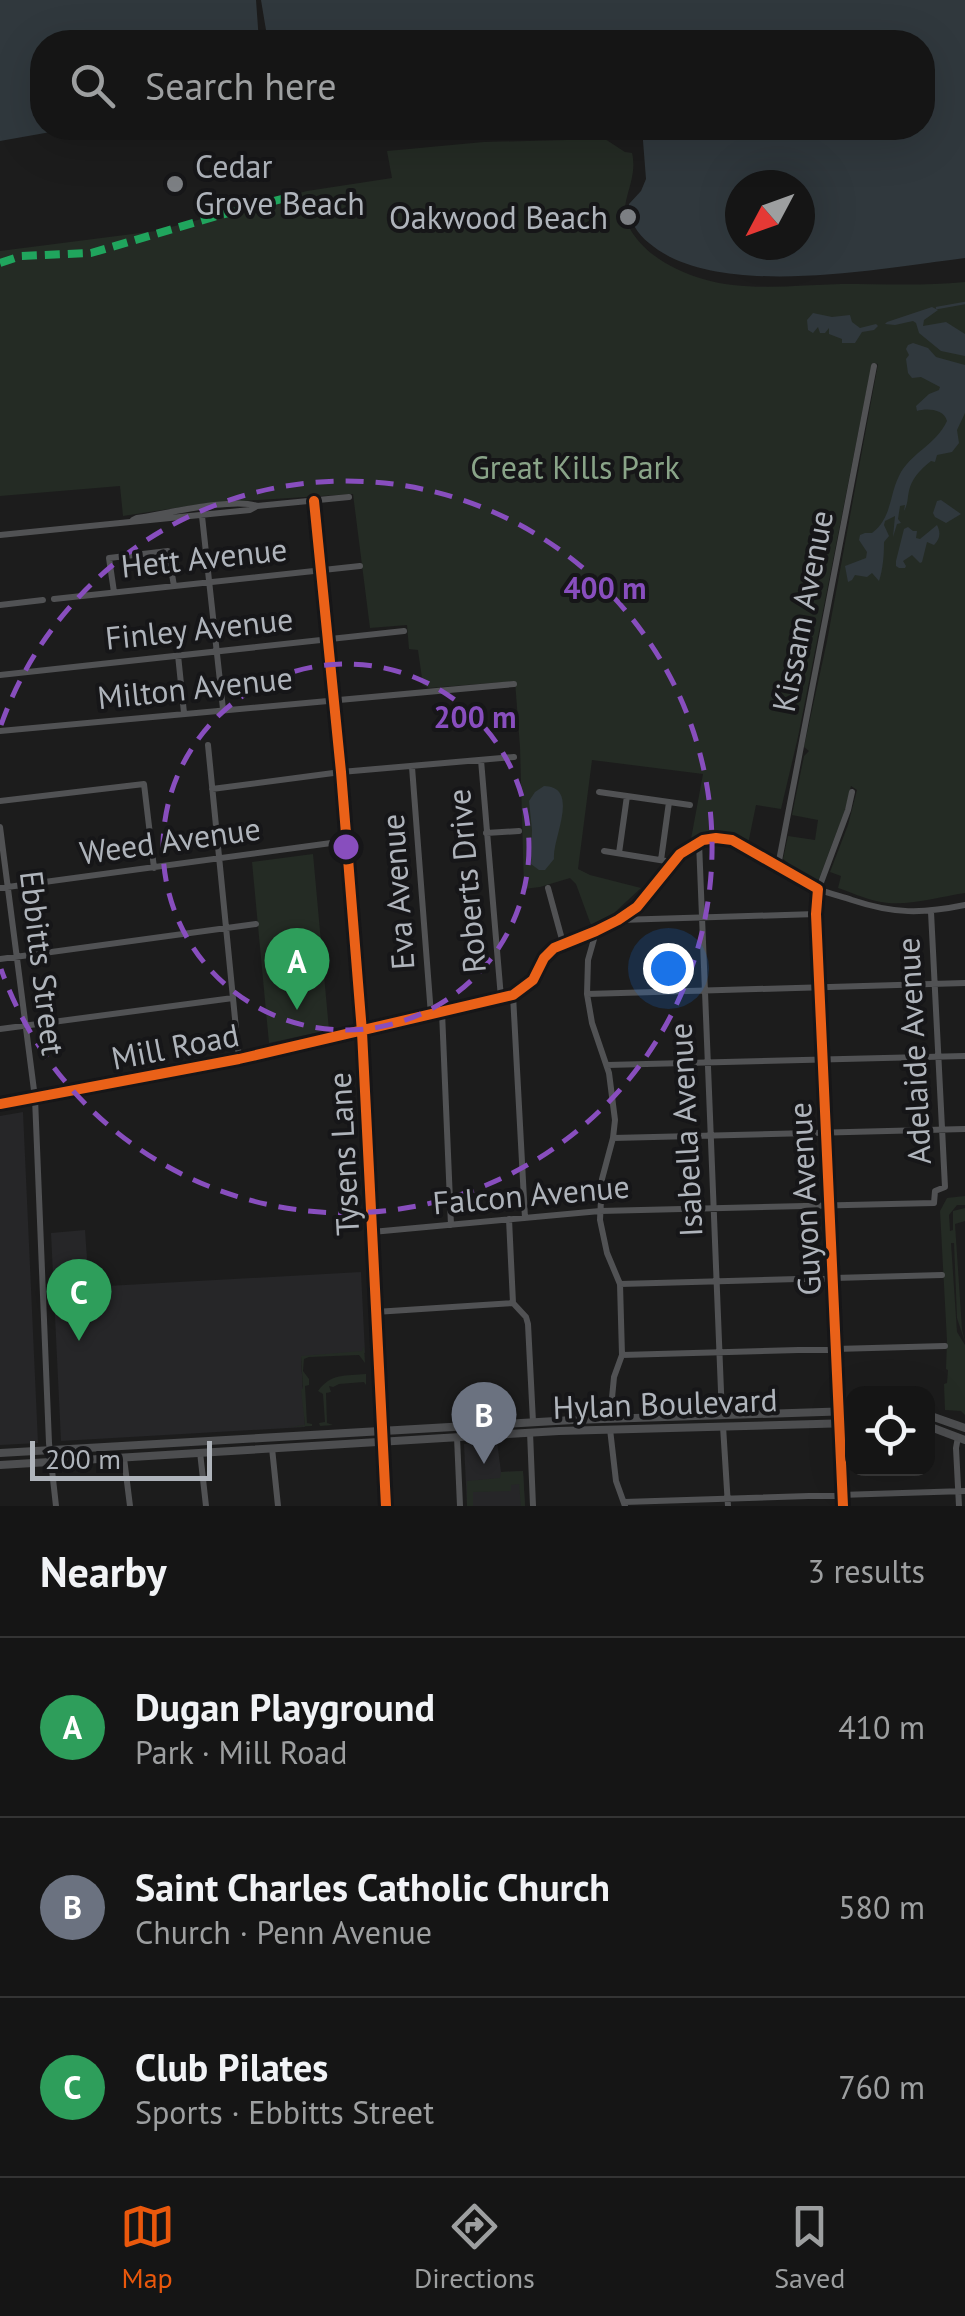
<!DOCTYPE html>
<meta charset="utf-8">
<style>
:root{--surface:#151515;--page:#222;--text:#f1f3f6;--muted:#9d9fa0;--line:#343434;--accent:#ea580c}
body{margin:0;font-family:"PT Sans",sans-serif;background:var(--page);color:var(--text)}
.controls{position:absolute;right:30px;bottom:30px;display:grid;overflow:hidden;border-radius:20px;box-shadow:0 10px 40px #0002}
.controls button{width:90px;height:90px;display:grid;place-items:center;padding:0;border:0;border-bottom:2px solid var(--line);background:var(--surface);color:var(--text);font:50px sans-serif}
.compass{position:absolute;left:725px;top:170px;width:90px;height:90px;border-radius:50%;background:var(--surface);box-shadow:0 10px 40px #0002;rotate:229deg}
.scale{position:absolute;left:30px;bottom:25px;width:182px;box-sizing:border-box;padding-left:10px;border:5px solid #afb4bb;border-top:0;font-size:28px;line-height:35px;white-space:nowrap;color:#afb4bb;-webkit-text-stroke:8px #161618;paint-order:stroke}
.you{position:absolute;left:668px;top:968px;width:35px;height:35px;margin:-25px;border:8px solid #fff;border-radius:50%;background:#1a73e8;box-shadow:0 0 0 15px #1a73e833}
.badge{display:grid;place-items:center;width:65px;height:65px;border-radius:50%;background:var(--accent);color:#fff;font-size:32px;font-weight:700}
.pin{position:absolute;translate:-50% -82px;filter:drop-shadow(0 2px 5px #0008)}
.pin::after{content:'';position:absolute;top:52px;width:35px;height:30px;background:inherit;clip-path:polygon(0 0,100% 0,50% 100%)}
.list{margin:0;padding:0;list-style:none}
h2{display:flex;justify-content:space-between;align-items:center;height:130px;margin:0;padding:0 40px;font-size:42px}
h2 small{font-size:32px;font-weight:400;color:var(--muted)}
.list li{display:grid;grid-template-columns:65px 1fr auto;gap:30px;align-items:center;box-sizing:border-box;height:180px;padding:0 40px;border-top:2px solid var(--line)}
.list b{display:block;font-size:38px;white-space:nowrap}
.list p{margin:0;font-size:32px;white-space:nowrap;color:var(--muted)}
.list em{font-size:32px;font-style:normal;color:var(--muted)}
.icon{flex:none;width:55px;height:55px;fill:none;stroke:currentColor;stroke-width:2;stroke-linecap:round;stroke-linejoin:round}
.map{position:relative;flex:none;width:965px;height:1506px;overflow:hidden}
.search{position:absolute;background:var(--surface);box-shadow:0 10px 40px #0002;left:30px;right:30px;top:30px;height:110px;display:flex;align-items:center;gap:25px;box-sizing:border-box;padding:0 35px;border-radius:40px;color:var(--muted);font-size:38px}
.sheet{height:670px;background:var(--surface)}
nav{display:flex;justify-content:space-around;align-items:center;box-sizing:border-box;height:140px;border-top:2px solid var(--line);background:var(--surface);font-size:28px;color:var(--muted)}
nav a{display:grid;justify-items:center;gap:5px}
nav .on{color:var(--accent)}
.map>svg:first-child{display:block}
.built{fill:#262628}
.green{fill:#242b24}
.water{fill:#30383d;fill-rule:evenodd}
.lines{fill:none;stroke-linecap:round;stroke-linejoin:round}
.stream{stroke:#30383d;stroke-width:2.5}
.minor{stroke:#515254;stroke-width:6}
.major{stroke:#4d4e50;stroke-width:8}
.quiet{stroke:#20a55d;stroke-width:8;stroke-dasharray:15 8;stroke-linecap:butt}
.cycleway-casing{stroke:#161618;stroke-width:16}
.cycleway{stroke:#ea6118;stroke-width:10}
.ring{fill:none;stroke:#884ebe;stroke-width:5;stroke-dasharray:18 12}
.poi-dot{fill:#7c7f83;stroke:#161618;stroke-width:4}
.labels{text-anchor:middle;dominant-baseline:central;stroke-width:8;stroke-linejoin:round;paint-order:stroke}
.poi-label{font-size:32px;fill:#afb4bb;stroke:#161618;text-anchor:start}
.park-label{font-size:32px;fill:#89a488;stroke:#161618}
.street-label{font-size:32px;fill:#afb4bb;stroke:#161618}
.centre{fill:#884ebe;stroke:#161618;stroke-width:5}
.ring-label{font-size:30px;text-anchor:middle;font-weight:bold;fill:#884ebe;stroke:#161618;stroke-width:8;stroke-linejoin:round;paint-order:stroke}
</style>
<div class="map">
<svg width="965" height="1506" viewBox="0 0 965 1506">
<rect width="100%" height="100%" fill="#1c1c1c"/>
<path class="built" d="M23,1112L38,1443L0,1445V1116Z
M85,1230L89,1287L361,1272L365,1353L301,1357L305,1427L61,1441L51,1233Z
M497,1441L501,1472L523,1471L525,1506H467L464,1444Z"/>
<path class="green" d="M605,139L625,152L632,153C639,183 616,203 629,227C643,254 675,271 703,279C746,292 797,285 841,284C882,284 925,286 965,282V893C937,897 905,908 876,901C863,898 850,892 838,888L841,876L830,872L848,825L857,790L851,786L845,810L819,879L815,881L808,876L807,878L783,859L788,836L815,840L818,820L792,815L804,756L809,751L804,747L827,641L878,364L872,363L798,737L781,809L756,805L748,844C725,831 716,834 691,839L703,774L592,760L578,869L590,875L641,888L614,913L591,925L576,884L570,878L540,887L524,889L520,747L515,681L429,688L423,685L418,650L409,649L407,625L370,628L353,494L208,503L123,516L120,486L0,496V251L156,231L307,191L392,178L387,151L484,142Z
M313,854L329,1030L269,1043L252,862Z
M965,1196V1205H957L949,1215L950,1231L953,1230V1211L965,1208V1221L955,1224L962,1329L965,1342L957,1318L954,1243H951L957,1332L965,1345V1415L961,1411L945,1410L944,1384L947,1383L948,1370L946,1369L947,1341L940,1211L947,1198Z
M364,1346L365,1363L359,1355L309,1357L304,1359L303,1371L309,1379V1385L305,1386L307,1423L312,1424V1426L289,1427L305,1425L301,1390L303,1388L301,1356L362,1351Z
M366,1374V1385L364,1382L339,1384L333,1387L329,1386L331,1392L326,1393L327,1423L333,1425L320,1426L319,1423L325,1422L323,1394L318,1391C331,1373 345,1376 366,1374Z
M523,1471L525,1506H521L519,1484L511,1485V1491L473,1492V1506H467V1481L500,1478L501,1472Z"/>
<path class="water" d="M0,0H256L259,42H42V128H73L0,141Z
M261,0H965V258C882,268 716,301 649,243C637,233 628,220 629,204L641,191L646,179L642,128H922V42H268ZM800,185V245H740V185Z
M932,307L938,310L924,320L923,326L946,322L965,334V356L941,351L919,333L916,323L913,321L895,325L885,324L887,322Z
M813,313L832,317L850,315L852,322L860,328L876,324L878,326L874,330L862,332L855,343H842V339L829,334V328L825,333H820L818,327L813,333L808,330L807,320Z
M913,343L928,348L936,357L965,365V413L957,430L959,443L952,452L937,455L935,462L931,461C922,468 914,476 910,487C907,496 909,502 904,511L905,505L900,506L898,519L901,523L897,524L893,537L895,516L885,521L884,525L889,536L884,542C884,555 883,569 879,581L872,573L867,577L855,575L852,580L848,582L845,566L866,558L867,552L859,540L860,535L865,533H872C892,518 889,496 899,476C910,453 936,445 947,421C944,409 927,408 917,411L916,406L929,394L939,390L940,387L921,377L912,378L908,373L906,359L909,355L906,349L908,345Z
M941,500L961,514L946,523L935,517L933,513L937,501Z
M937,525C941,533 940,539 934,545L927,542L922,562L920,563L912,555L903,561L906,566L905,568H899L896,566V561L904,529L908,527L913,531H917L916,538L920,539Z
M544,786C581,787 552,838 554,859L545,870H539L531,864L532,830L529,801L535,792Z"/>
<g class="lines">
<path class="stream" d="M937,308L965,303"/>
<path class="minor" d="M314,501L341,772L362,1032L386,1506
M202,516L223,709
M133,520L137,518C164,514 234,497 257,506L349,497
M0,535L250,510L257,506
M114,592L109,558L168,551L174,586
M54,599L360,566
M0,605L43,600
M178,655L184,713
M0,675L404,631
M0,731L514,684
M208,745L239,1059
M481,760L501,998
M412,767L431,1015
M212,789L341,772L514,757
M599,792L690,805
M0,801L144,784L154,868
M0,827L35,1098L49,1443L56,1506
M486,833L519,831
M699,842L722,1416
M604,851L672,862
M619,853L627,796
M661,860L669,802
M778,866L874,366
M0,888L346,841
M548,888L563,943
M619,920L816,914
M596,932L588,960L587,994L592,1023L609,1073L615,1120L613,1138L602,1179L600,1220L607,1253L620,1284L622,1355L614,1377L610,1419
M0,959L256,924
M587,994L965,983
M513,995L525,1218
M442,1012L451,1225
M0,1029L233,998
M607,1065L965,1056
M0,1104L239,1059L513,995C539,982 534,963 552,949C560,943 571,941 581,937C597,931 615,924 629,914C657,893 669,849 705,839C737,830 786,874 815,888C827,893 840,896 852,900C894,914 922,914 965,905
M613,1138L965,1129
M509,1219L513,1303L526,1317L528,1324L533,1422
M372,1232L600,1211L934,1203L935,1191L945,1187L931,912
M620,1284L942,1275
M375,1312L513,1303
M622,1355L945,1346
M723,1426L728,1506
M610,1429L616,1481L625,1506
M530,1432L533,1506
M457,1437L460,1506
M958,1437L956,1448L959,1506
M272,1448L278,1506
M200,1452L206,1506
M124,1458L130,1506
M624,1502L965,1491
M843,1506L816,896L848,810L852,792"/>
<path class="major" d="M928,1415L965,1428
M928,1426L965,1440
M0,1453L573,1420L852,1411
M0,1465L559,1431L852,1423"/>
<path class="quiet" d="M0,263L21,256L91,253L217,216L293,196"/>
<g class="cycleway-casing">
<path id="cycleway" d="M314,501L341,772L362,1032L386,1506
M0,1104L239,1059L513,995L533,980L544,958L554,948L596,931L618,920L637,907L680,854L703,840L716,838L732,840L818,889L816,914L843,1506"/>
</g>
<use href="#cycleway" class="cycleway"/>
</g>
<g class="ring">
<circle cx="346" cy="847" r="183"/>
<path d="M1 725A366 366 0 1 1 1 969"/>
</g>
<g class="poi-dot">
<circle cx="175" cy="184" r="10"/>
<circle cx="628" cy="217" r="10"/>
</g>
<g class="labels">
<g class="poi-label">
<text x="195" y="166">Cedar<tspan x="195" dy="37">Grove Beach</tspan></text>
<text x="608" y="217" text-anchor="end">Oakwood Beach</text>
</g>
<g class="park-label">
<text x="575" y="467">Great Kills Park</text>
</g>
<g class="street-label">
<text transform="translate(204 557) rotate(-6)">Hett Avenue</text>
<text transform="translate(802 611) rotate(-79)">Kissam Avenue</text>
<text transform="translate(199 628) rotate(-6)">Finley Avenue</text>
<text transform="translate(195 687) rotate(-6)">Milton Avenue</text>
<text transform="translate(170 840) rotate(-8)">Weed Avenue</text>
<text transform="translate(466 881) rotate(-95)">Roberts Drive</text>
<text transform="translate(397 892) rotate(-94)">Eva Avenue</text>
<text transform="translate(43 963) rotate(83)">Ebbitts Street</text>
<text transform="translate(175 1046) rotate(-11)">Mill Road</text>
<text transform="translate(913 1051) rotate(-93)">Adelaide Avenue</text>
<text transform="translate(685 1130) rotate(-93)">Isabella Avenue</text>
<text transform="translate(343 1154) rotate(-93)">Tysens Lane</text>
<text transform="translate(531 1194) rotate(-5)">Falcon Avenue</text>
<text transform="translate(804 1199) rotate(-93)">Guyon Avenue</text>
<text transform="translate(665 1403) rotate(-2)">Hylan Boulevard</text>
</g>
</g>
<circle cx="346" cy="847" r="15" class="centre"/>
<g class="ring-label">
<text x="605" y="599">400 m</text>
<text x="475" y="728">200 m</text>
</g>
</svg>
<div class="controls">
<button><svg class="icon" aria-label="locate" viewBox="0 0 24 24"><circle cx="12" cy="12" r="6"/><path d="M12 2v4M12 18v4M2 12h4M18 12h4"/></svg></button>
</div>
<svg class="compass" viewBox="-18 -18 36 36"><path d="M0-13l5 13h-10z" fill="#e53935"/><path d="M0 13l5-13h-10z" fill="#9d9fa0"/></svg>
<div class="scale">200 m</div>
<div class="you"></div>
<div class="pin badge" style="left:297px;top:1010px;background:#2e9e5b">A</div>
<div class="pin badge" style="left:484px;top:1464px;background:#6b7280">B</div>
<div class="pin badge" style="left:79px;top:1341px;background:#2e9e5b">C</div>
<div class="search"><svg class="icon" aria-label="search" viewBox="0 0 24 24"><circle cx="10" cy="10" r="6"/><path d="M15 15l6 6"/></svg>Search here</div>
</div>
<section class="sheet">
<h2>Nearby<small>3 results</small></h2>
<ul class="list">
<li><span class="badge" style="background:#2e9e5b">A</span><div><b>Dugan Playground</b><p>Park · Mill Road</p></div><em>410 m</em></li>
<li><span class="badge" style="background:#6b7280">B</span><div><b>Saint Charles Catholic Church</b><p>Church · Penn Avenue</p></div><em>580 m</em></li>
<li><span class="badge" style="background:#2e9e5b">C</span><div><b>Club Pilates</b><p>Sports · Ebbitts Street</p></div><em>760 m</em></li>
</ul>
</section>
<nav>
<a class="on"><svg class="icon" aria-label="map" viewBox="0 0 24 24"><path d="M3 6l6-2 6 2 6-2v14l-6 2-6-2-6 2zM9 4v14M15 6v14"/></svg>Map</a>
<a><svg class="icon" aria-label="directions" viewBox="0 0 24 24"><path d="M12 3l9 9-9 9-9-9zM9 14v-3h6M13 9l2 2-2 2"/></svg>Directions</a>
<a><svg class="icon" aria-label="saved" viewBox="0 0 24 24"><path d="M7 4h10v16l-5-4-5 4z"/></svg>Saved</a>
</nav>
